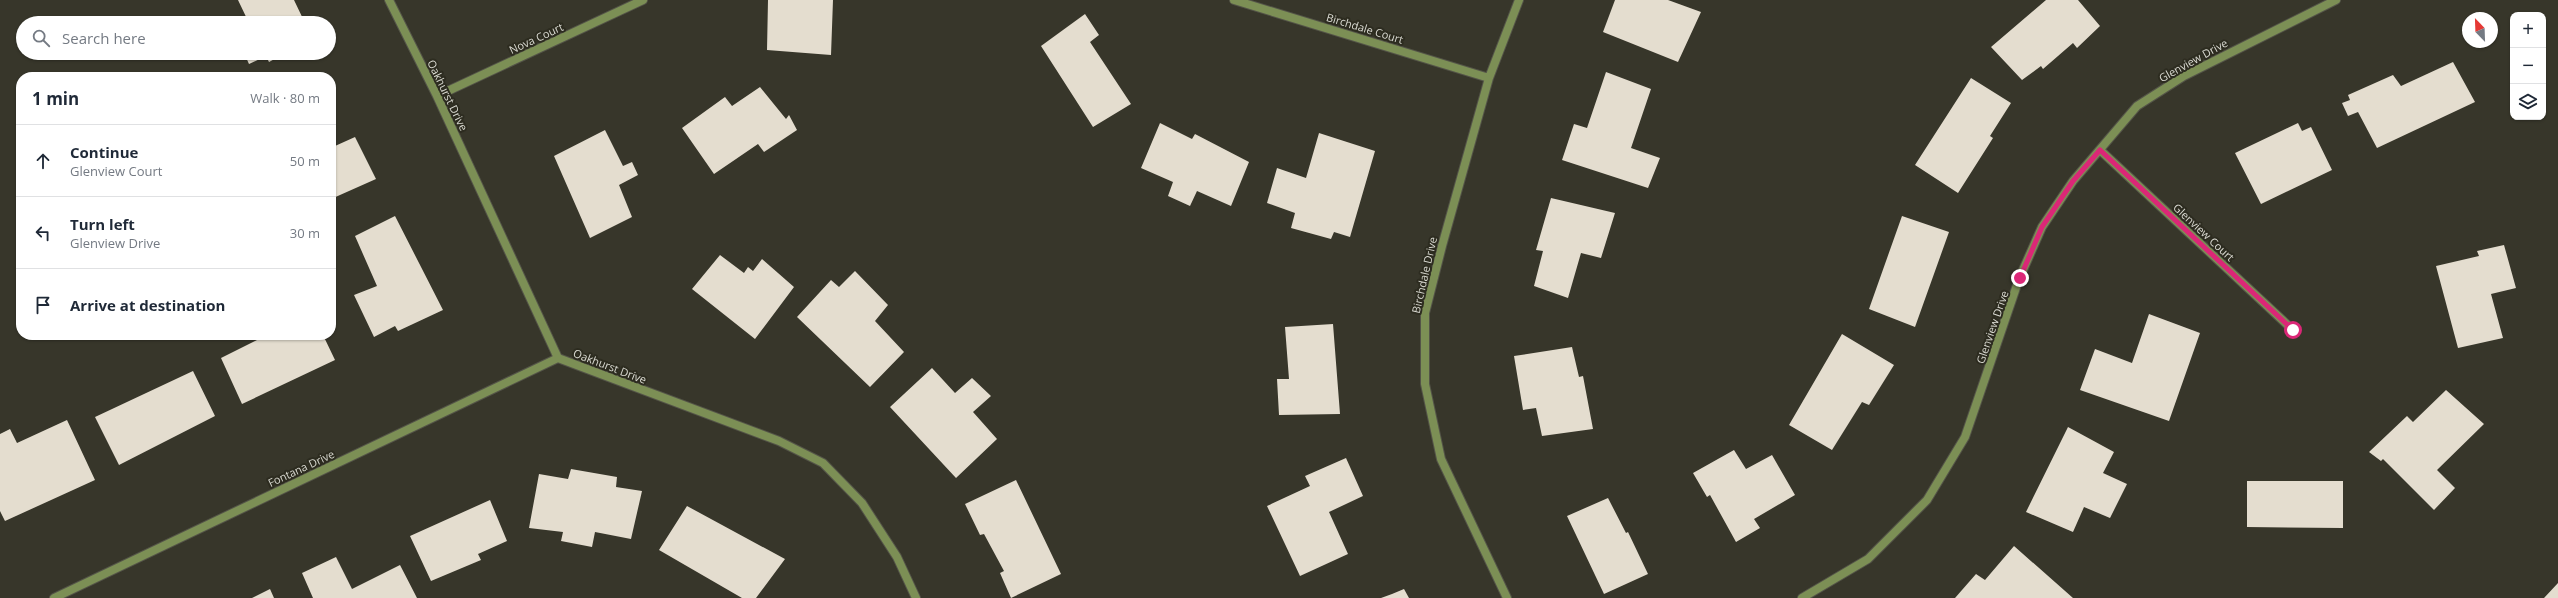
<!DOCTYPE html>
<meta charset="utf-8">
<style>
:root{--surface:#fff;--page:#f2f2f3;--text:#1f2937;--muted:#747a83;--line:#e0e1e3}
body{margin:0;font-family:"Open Sans",sans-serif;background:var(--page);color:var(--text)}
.controls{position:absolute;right:12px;top:12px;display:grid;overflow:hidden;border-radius:8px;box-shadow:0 1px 3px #0004}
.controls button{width:36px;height:36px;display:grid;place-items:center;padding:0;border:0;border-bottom:1px solid var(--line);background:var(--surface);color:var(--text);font:20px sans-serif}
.compass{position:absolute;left:2462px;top:12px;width:36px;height:36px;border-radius:50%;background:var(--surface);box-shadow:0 1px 3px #0004;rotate:337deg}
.stop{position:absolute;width:12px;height:12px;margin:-9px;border:3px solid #db2777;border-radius:50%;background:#fff}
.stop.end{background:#db2777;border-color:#fff;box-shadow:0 1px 4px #0008}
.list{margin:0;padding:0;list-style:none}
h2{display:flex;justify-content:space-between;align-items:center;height:52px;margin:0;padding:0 16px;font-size:17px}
h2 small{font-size:13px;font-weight:400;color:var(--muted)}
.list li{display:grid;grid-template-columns:26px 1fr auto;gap:12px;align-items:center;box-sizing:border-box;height:72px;padding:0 16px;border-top:1px solid var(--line)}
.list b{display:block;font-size:15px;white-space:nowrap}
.list p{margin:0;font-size:13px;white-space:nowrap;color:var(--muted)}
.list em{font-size:13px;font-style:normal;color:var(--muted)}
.icon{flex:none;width:22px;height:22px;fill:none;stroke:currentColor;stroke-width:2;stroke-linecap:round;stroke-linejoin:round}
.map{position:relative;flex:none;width:2558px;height:598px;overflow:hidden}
.search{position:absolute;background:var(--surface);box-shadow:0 1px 3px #0004;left:16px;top:16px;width:320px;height:44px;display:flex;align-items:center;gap:10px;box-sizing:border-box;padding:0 14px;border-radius:22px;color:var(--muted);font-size:15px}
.panel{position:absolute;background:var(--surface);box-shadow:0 1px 3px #0004;left:16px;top:72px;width:320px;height:268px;border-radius:16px}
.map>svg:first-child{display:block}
.building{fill:#e4ddcf}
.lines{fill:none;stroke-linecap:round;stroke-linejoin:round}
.minor-casing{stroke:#545448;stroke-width:10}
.minor{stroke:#7c8f55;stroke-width:8}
.route{stroke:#db2777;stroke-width:5}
.labels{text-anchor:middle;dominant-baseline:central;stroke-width:4;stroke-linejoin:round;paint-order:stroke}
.street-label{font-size:11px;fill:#dadad2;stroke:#2d2c20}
</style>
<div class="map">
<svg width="2558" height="598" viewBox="0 0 2558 598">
<rect width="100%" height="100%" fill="#37362a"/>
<path class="building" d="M238,0H294L305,23H249Z
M768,0H833L831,55L767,50Z
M1615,0H1668L1701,12L1678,62L1603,32Z
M2046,0H2078L2100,26L2077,48L2073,43L2043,69L2041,66L2022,80L1991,47Z
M1085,14L1099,35L1090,42L1131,104L1093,127L1041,46Z
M244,53H286L269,62L266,56L249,64Z
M2453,62L2475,102L2377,148L2358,112L2348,116L2342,103L2350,100L2348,95L2393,75L2401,86Z
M1606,72L1651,89L1631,148L1660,158L1648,188L1562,160L1574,124L1587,128Z
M1971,78L2011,103L1990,136L1993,138L1958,193L1915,165Z
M760,87L786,119L789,115L797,130L764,152L758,144L714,174L682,128L725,97L732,106Z
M1160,123L1192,139L1195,134L1249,162L1231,206L1197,191L1190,206L1168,196L1173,182L1141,168Z
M2298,123L2302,131L2311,127L2332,170L2261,204L2235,153Z
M605,130L623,166L632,162L638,175L619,185L632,217L590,238L554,156Z
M1319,133L1375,151L1350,237L1334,232L1331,239L1291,228L1295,213L1267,203L1277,168L1306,178Z
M355,137L376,179L331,199V139L335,146Z
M1551,198L1615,213L1601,258L1581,253L1568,298L1534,286L1543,251L1536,250Z
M395,216L443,310L398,331L395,326L374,337L354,295L377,286L355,236Z
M1902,216L1949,232L1915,327L1869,309Z
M2504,245L2516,288L2491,294L2503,338L2458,348L2436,266L2479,256L2477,251Z
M720,255L744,273L748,267L753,271L762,259L794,287L755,339L692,289Z
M855,271L888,305L875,321L904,352L870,387L797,317L831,280L839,287Z
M2149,314L2200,333L2169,421L2080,390L2095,349L2132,363Z
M1333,324L1340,414L1279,415L1277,379H1289L1285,327Z
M1842,334L1894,365L1869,405L1862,402L1832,450L1789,425Z
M267,335H323L335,360L242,404L221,358Z
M1572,347L1579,377L1583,376L1593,429L1542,436L1536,408L1523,410L1514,356Z
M932,368L955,393L972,378L991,396L973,412L997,439L956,478L890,407Z
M193,371L215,416L119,465L95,417Z
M2446,390L2484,424L2437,470L2455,488L2434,510L2383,459L2381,461L2369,452L2407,416L2413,422Z
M67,420L95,480L5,521L0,511V434L10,429L17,443Z
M2068,427L2114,452L2103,473L2127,484L2110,518L2084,507L2073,532L2026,512Z
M1734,450L1746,469L1772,455L1795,495L1754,519L1760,528L1736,542L1710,495L1707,497L1693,473Z
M1346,458L1363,496L1329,512L1348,554L1300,576L1267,506L1310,486L1305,476Z
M571,469L617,477L616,487L642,491L631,539L595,532L592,547L561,541L563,532L529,528L539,474L568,479Z
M1016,480L1061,574L1011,598L1000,573L1004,571L984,534L980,535L965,504Z
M2247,481H2343V528L2247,527Z
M1608,498L1626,533L1628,532L1648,574L1604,594L1567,516Z
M490,500L507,541L478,554L481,560L431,581L410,536Z
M687,506L785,559L756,598H742L659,550Z
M2014,546L2073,598H1955L1976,574L1985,580Z
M336,557L352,589L400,565L417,598H313L302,573Z
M2558,583V598H2544Z
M270,589L274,598H252Z
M1404,589L1409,598H1381L1392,594Z"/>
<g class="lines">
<g class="minor-casing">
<path id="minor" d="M389,0L437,96L558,358L779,441L823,463L862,503L897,557L916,598
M1234,0L1489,78
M437,96L643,0
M2100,150L2293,330
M54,598L558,358
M1507,598L1441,459L1425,384V313L1442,246L1489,78L1519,0
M1802,598L1868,559L1927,500L1965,437L2019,279L2042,227L2073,181L2137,106L2184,76L2336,0"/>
</g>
<use href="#minor" class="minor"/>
</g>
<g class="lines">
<path class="route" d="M2020,278L2042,227L2073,181L2100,150L2293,330"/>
</g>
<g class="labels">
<g class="street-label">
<text transform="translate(1365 28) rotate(17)">Birchdale Court</text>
<text transform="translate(536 38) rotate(-25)">Nova Court</text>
<text transform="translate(2193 60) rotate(-29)">Glenview Drive</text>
<text transform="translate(448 95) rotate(64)">Oakhurst Drive</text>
<text transform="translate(2204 232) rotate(43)">Glenview Court</text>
<text transform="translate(1424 275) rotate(-77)">Birchdale Drive</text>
<text transform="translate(1992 327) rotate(-71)">Glenview Drive</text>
<text transform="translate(610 366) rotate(21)">Oakhurst Drive</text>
<text transform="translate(301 468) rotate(-25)">Fontana Drive</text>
</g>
</g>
</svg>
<div class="controls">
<button>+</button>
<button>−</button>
<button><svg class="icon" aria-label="layers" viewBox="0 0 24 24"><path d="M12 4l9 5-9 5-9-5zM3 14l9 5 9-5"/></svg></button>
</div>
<svg class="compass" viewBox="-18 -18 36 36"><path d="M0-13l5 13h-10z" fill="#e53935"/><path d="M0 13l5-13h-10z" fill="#747a83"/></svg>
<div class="stop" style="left:2293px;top:330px"></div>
<div class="stop end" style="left:2020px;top:278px"></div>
<div class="search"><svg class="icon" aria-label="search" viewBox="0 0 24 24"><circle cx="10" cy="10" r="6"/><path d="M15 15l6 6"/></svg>Search here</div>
<section class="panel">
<h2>1 min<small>Walk · 80 m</small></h2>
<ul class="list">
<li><svg class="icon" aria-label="ahead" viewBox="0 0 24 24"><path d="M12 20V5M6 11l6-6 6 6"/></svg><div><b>Continue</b><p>Glenview Court</p></div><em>50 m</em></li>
<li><svg class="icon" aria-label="left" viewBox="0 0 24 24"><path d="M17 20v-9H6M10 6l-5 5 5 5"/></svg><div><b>Turn left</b><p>Glenview Drive</p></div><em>30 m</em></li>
<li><svg class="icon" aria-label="arrive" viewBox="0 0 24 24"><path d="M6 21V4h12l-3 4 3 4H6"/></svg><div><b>Arrive at destination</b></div></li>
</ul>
</section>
</div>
